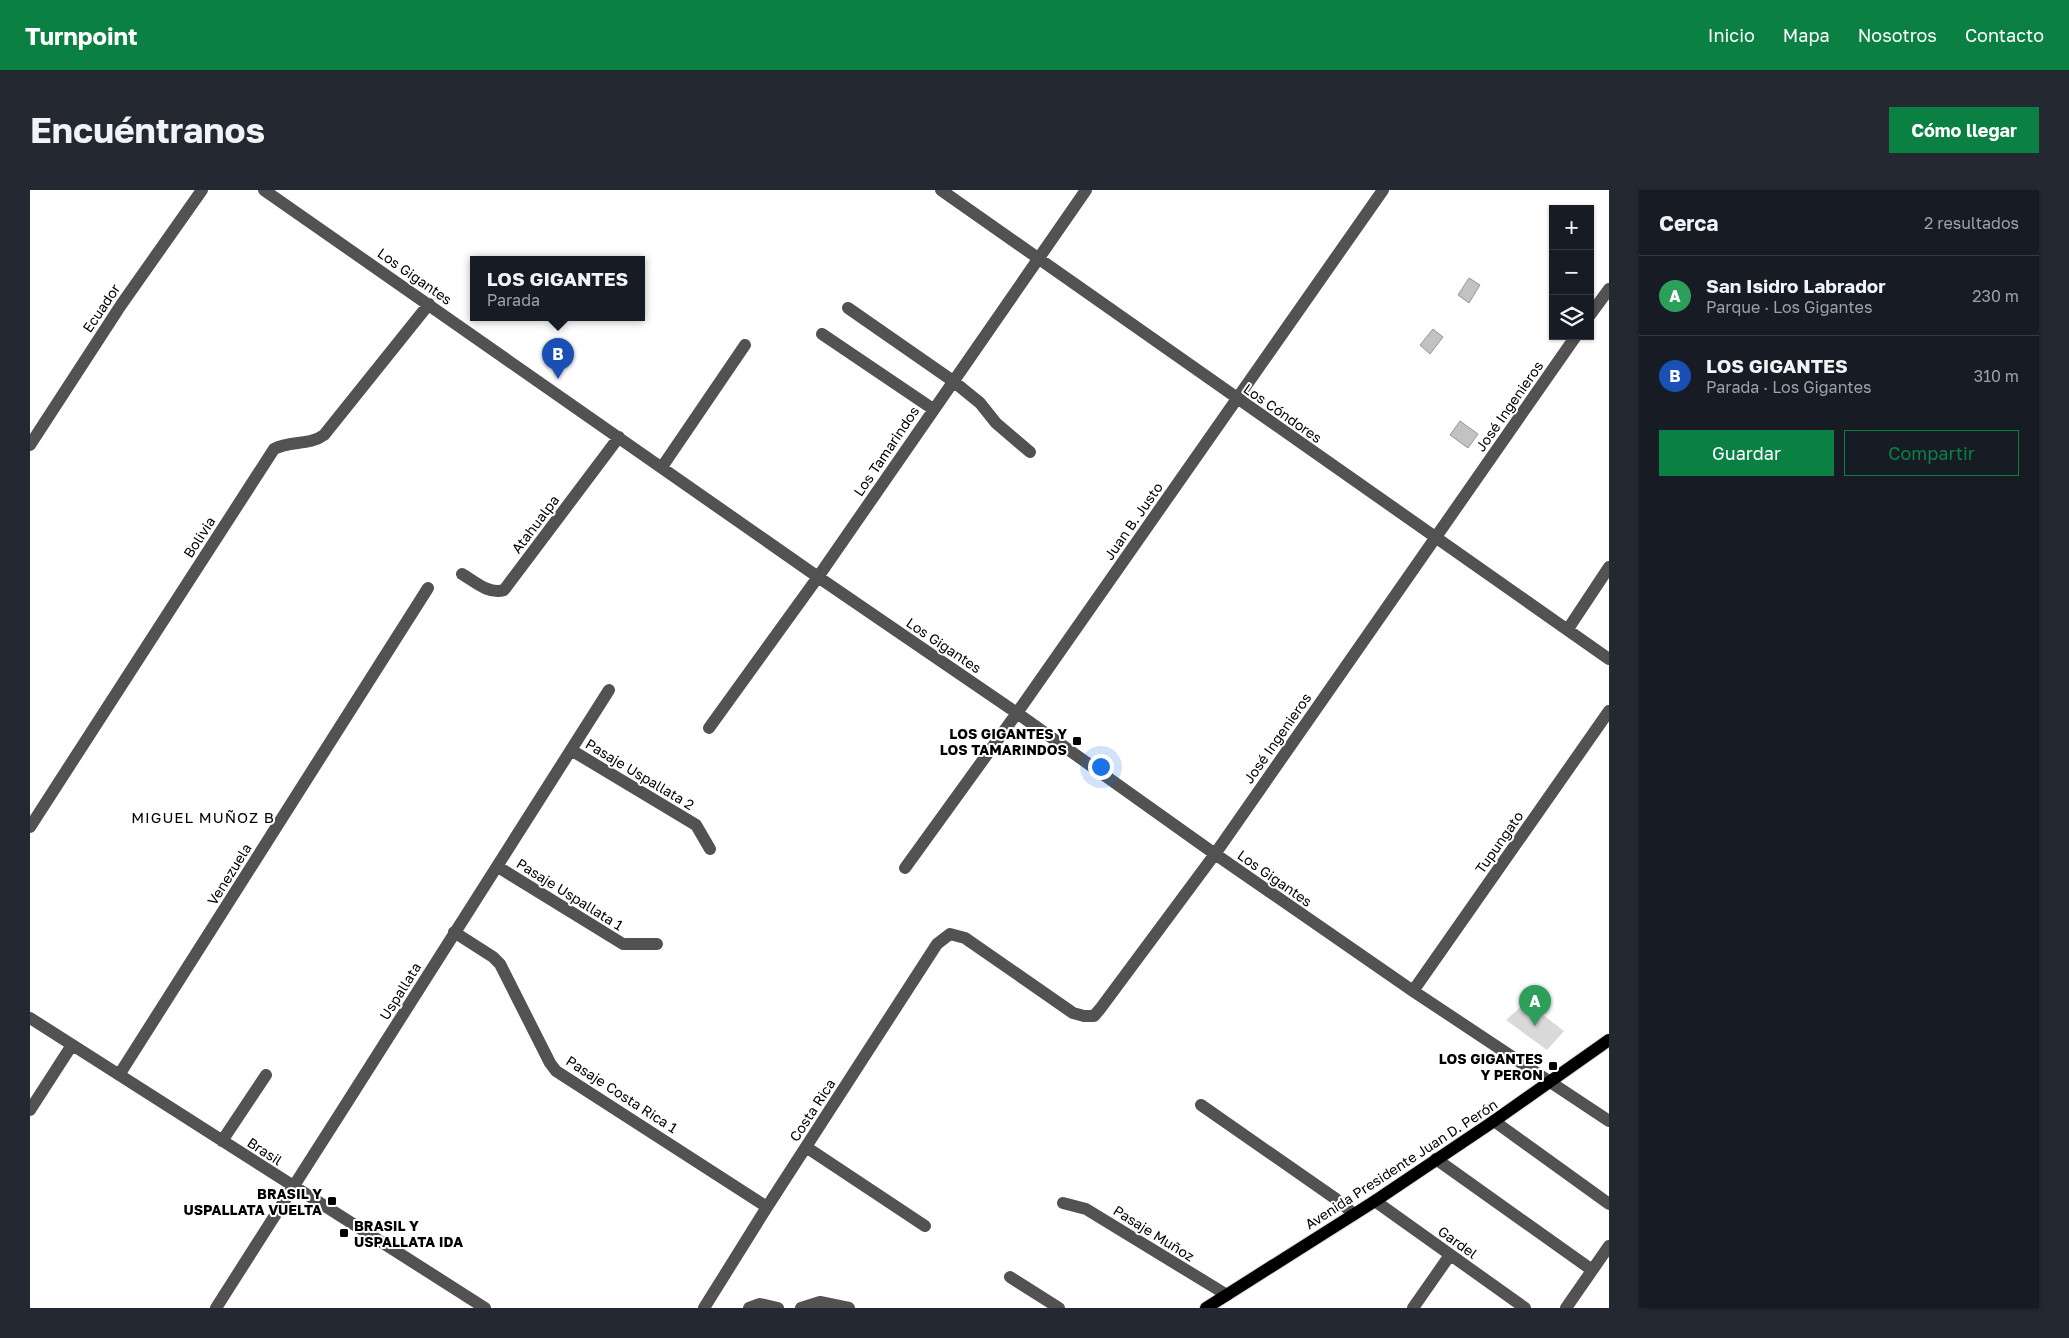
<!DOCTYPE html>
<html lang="es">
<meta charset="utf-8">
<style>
:root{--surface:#171b24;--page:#242831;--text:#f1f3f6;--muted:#9ea1a6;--line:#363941;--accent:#0b8043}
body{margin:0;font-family:"Golos Text",sans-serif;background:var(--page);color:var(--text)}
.controls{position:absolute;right:15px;top:15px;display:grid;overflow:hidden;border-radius:0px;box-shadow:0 1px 4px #0004}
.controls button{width:45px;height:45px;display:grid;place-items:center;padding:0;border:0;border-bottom:1px solid var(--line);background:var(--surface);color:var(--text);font:25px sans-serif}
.you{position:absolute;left:1070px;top:576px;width:18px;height:18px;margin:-12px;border:4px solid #fff;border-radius:50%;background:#1a73e8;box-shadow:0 0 0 8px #1a73e833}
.badge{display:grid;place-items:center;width:32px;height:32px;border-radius:50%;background:var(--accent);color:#fff;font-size:16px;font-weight:700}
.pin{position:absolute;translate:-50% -41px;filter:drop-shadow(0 1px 2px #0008)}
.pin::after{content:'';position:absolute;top:26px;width:18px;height:15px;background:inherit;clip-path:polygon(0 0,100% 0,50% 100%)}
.popup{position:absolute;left:440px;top:66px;width:175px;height:65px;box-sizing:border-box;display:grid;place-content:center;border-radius:0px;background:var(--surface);filter:drop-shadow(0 1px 4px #0005);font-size:16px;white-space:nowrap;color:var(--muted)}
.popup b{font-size:19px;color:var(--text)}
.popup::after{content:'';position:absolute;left:50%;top:100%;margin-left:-10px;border:10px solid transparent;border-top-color:var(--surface)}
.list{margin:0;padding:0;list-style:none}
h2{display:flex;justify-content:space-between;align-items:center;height:65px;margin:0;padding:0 20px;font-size:21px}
h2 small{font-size:16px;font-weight:400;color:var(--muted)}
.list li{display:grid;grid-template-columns:32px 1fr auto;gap:15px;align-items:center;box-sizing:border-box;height:80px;padding:0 20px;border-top:1px solid var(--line)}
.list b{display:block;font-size:19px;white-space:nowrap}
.list p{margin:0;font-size:16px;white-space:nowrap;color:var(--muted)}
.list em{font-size:16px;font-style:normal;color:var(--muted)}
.actions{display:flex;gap:10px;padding:15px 20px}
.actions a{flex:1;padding:11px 0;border:1px solid var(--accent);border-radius:0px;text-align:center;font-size:18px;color:var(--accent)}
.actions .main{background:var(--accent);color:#fff}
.icon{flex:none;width:28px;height:28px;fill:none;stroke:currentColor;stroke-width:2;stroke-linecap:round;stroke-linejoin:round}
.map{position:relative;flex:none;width:1579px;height:1118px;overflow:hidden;border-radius:0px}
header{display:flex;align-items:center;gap:30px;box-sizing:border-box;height:70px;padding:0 25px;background:var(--accent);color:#fff}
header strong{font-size:24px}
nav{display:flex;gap:28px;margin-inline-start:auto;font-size:18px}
.intro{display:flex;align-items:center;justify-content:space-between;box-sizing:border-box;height:120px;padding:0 30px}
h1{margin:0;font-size:35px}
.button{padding:12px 22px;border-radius:0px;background:var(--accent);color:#fff;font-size:18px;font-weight:700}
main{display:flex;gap:30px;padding:0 30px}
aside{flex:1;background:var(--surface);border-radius:0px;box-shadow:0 1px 4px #0004}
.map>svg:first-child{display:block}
.green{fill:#d9d9d9}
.building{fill:#c2c2c2;stroke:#969696}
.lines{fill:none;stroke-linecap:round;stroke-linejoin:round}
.major-casing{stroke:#dbdbdb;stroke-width:14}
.minor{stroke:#525252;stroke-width:12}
.major{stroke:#000;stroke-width:12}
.poi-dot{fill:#000;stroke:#fff;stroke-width:2}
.labels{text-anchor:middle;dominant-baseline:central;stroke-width:4;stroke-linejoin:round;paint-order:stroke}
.street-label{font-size:14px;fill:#000;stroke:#fff}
.poi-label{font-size:14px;font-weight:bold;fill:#000;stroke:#fff;text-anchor:end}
.neighbourhood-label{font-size:15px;letter-spacing:1px;fill:#000;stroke:#fff}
</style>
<header>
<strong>Turnpoint</strong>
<nav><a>Inicio</a><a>Mapa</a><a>Nosotros</a><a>Contacto</a></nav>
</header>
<div class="intro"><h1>Encuéntranos</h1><a class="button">Cómo llegar</a></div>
<main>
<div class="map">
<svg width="1579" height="1118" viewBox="0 0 1579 1118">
<rect width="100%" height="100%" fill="#fff"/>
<path class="green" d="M1496,812L1534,841L1517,860L1476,830Z"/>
<path class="building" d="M1439,88L1450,95L1439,113L1428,105Z
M1403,139L1413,147L1400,164L1390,155Z
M1430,231L1448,244L1438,258L1420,245Z"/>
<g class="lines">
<g class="major-casing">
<path id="major" d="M1176,1118L1345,1011L1464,931L1579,850"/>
</g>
<path class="minor" d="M234,0L788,387L987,523L1185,664L1383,801L1579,931
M911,0L1579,469
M818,118L923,191L950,213L966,233L1000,262
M1560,125L1579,99
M792,144L903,219
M0,255L91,115L172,0
M632,277L715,155
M432,384C444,391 459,405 474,400L589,247
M1538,439L1579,377
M679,538L788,387L1056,0
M541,560L666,635L680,659
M0,637L244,259C260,250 279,256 294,245L399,114
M468,677L593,754H627
M875,678L987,523L1353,0
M424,742L463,767L470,774L520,873L526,881L737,1017
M1383,801L1579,521
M0,828L455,1118
M89,885L398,398
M1171,915L1306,1009L1324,1024
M0,920L42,855
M1464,931L1579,1014
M192,951L236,885
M776,957L895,1036
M1406,969L1562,1080
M1345,1011L1495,1118
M1033,1013L1056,1019L1197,1105
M980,1087L1029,1118
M186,1118C317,912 449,707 579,500
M674,1118L737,1017L907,754L920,744L935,748L1043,823L1054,826H1064L1070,819L1185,664L1546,146
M719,1118L730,1114L748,1118
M771,1118L790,1112L819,1118
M1383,1118L1420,1065
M1536,1118L1579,1056"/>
<use href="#major" class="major"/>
</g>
<g class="poi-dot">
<rect x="1042" y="546" width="10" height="10" rx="2.5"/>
<rect x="1518" y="871" width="10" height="10" rx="2.5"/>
<rect x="297" y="1006" width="10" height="10" rx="2.5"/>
<rect x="309" y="1038" width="10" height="10" rx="2.5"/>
</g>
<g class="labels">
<g class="street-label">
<text transform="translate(385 86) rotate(35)">Los Gigantes</text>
<text transform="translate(71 118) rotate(-56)">Ecuador</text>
<text transform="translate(1479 216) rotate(-55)">José Ingenieros</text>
<text transform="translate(1253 223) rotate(35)">Los Cóndores</text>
<text transform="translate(856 261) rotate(-56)">Los Tamarindos</text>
<text transform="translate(1103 331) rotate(-55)">Juan B. Justo</text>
<text transform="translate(505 334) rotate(-53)">Atahualpa</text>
<text transform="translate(169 347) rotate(-57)">Bolivia</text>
<text transform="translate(914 455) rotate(34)">Los Gigantes</text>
<text transform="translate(1247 548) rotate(-55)">José Ingenieros</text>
<text transform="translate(610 584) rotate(31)">Pasaje Uspallata 2</text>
<text transform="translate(1469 652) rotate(-55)">Tupungato</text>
<text transform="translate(199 684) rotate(-58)">Venezuela</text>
<text transform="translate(1245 688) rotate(35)">Los Gigantes</text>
<text transform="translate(540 704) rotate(32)">Pasaje Uspallata 1</text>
<text transform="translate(370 801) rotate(-58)">Uspallata</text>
<text transform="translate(592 904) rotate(33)">Pasaje Costa Rica 1</text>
<text transform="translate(782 920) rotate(-57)">Costa Rica</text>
<text transform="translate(235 961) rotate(33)">Brasil</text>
<text transform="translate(1371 974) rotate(-33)">Avenida Presidente Juan D. Perón</text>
<text transform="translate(1124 1043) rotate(32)">Pasaje Muñoz</text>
<text transform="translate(1428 1052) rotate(36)">Gardel</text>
</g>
<g class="poi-label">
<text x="1037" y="543">LOS GIGANTES Y<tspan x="1037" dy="16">LOS TAMARINDOS</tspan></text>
<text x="1513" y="868">LOS GIGANTES<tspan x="1513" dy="16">Y PERON</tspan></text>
<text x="292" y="1003">BRASIL Y<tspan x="292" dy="16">USPALLATA VUELTA</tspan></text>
<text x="324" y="1035" text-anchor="start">BRASIL Y<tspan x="324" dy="16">USPALLATA IDA</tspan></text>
</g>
<g class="neighbourhood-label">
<text x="173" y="627">MIGUEL MUÑOZ B</text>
</g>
</g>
</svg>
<div class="controls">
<button>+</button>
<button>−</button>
<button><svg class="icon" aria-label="layers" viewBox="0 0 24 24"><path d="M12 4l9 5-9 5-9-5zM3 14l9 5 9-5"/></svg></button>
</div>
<div class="you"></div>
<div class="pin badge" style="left:1505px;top:836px;background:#2e9e5b">A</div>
<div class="pin badge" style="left:528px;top:189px;background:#1a4fb4">B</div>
<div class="popup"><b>LOS GIGANTES</b>Parada</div>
</div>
<aside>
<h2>Cerca<small>2 resultados</small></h2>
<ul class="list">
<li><span class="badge" style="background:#2e9e5b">A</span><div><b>San Isidro Labrador</b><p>Parque · Los Gigantes</p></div><em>230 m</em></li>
<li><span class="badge" style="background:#1a4fb4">B</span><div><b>LOS GIGANTES</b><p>Parada · Los Gigantes</p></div><em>310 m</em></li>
</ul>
<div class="actions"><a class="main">Guardar</a><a>Compartir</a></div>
</aside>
</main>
